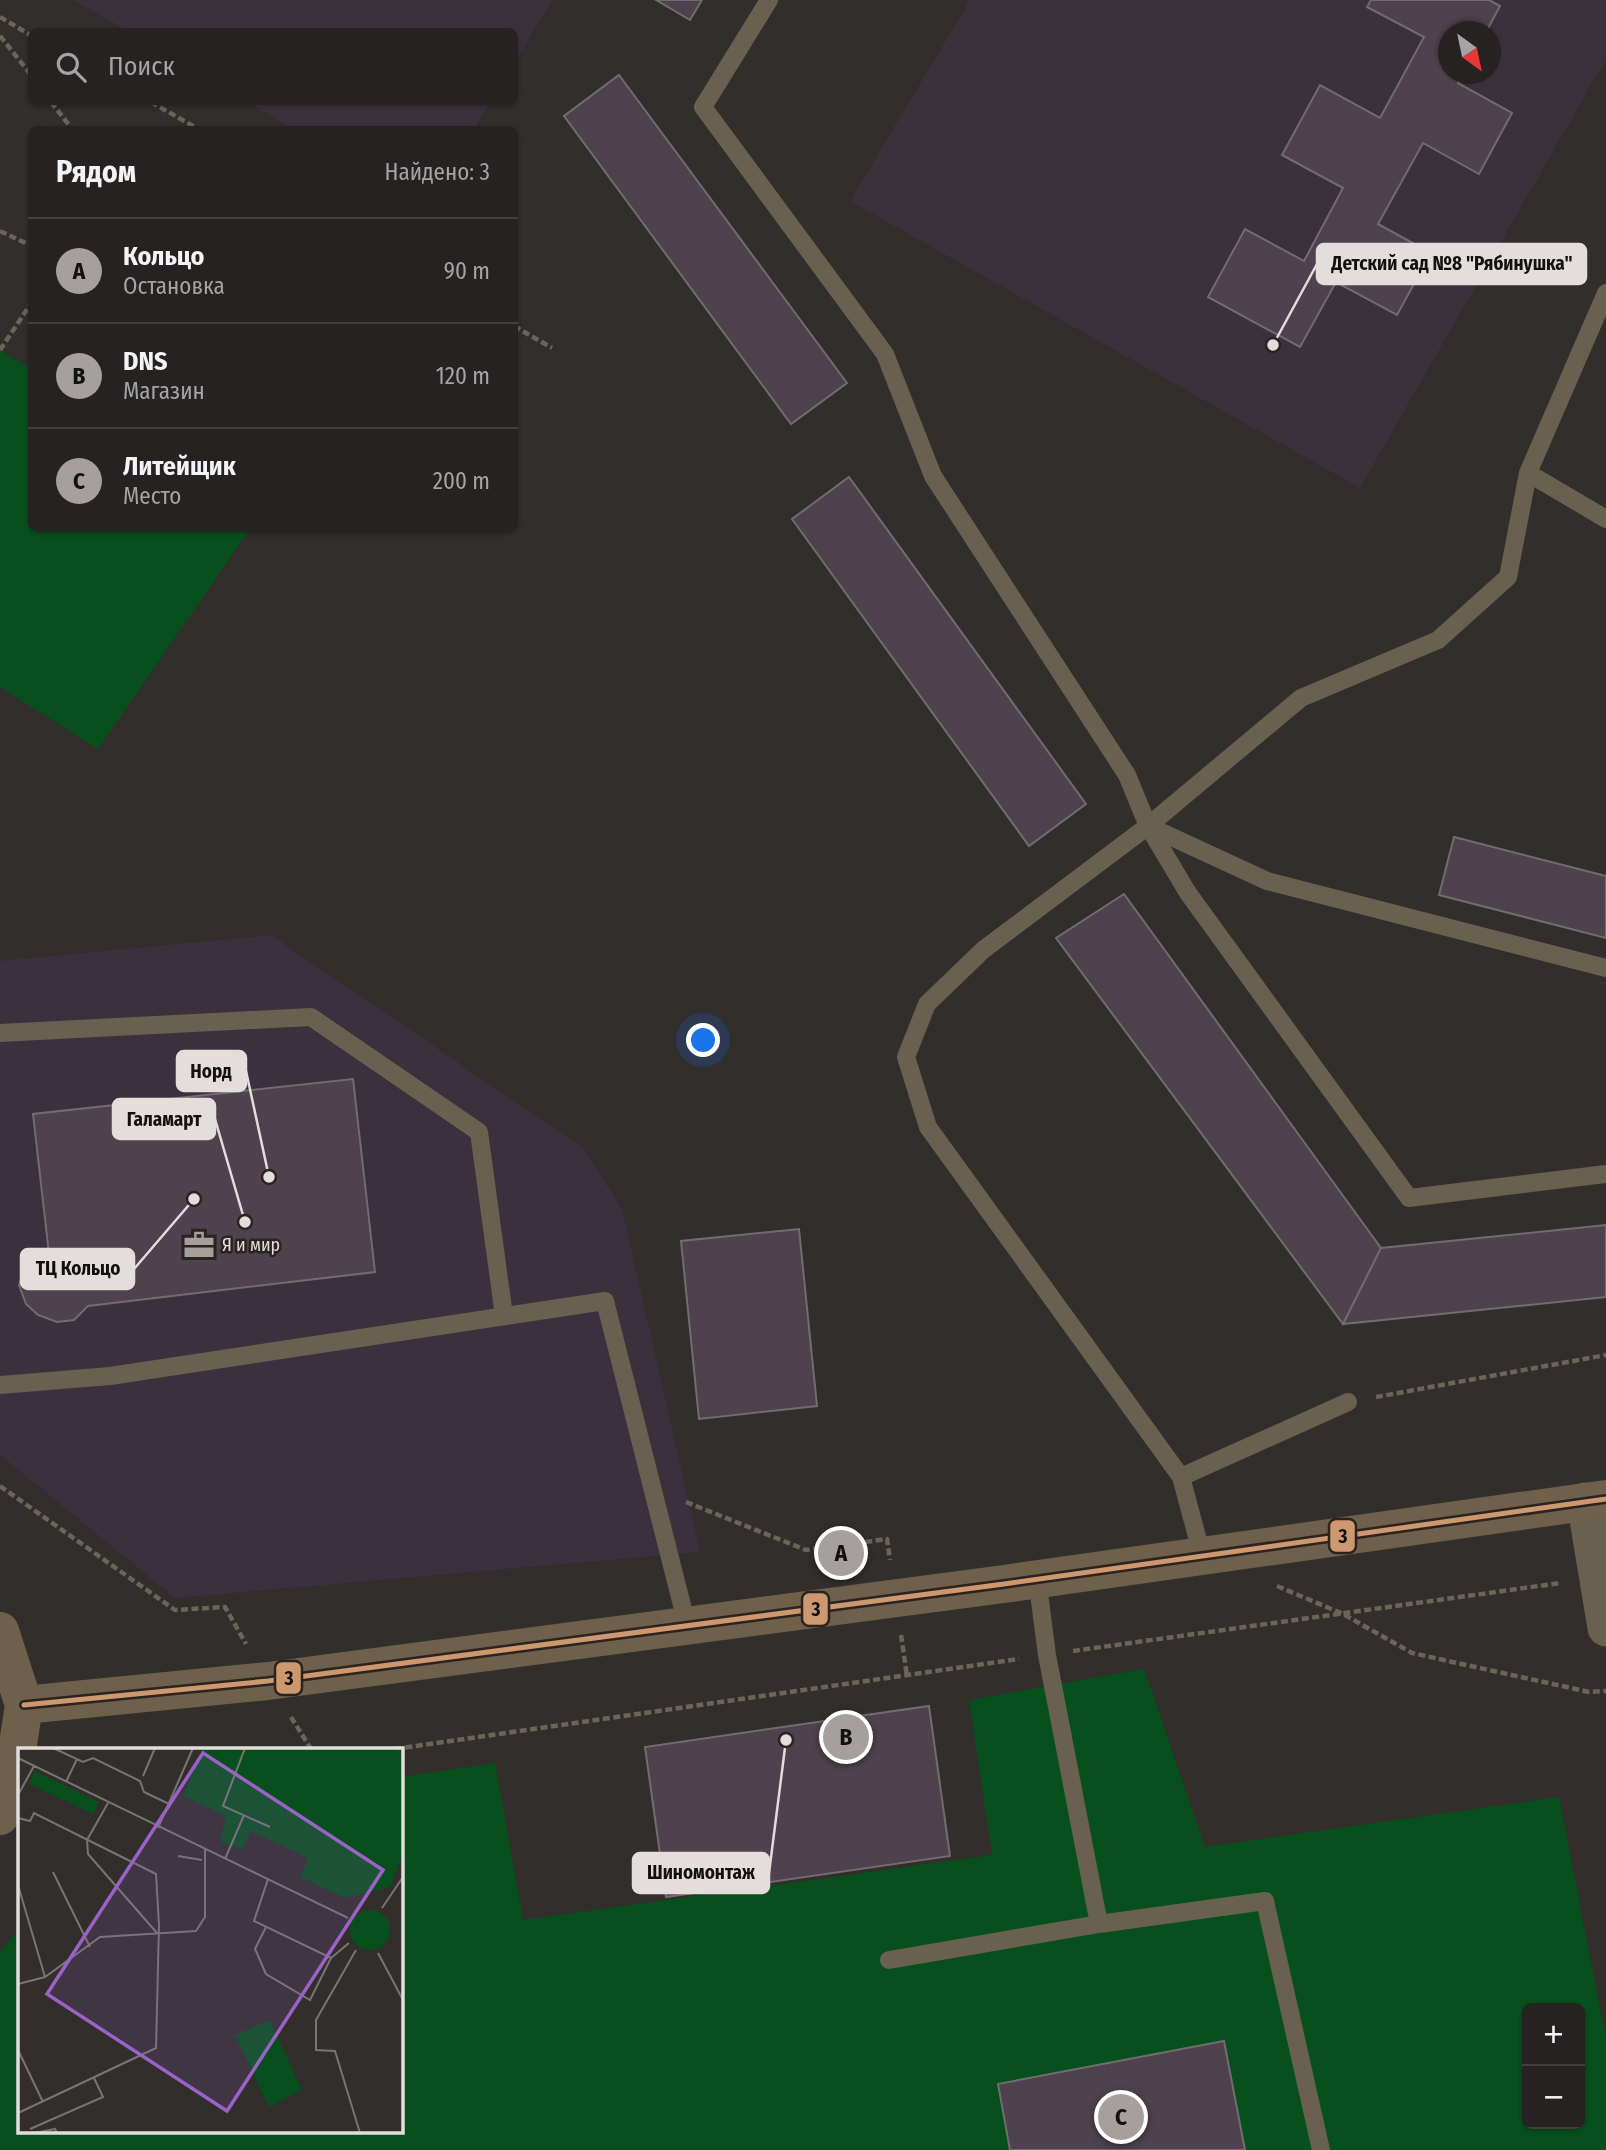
<!DOCTYPE html>
<html lang="ru">
<meta charset="utf-8">
<style>
:root{--surface:#252221;--page:#312f2e;--text:#f1f3f6;--muted:#a3a4a5;--line:#423f3f;--accent:#a5a09e}
body{margin:0;font-family:"Fira Sans Condensed",sans-serif;background:var(--page);color:var(--text)}
.controls{position:absolute;right:21px;bottom:21px;display:grid;overflow:hidden;border-radius:10px;box-shadow:0 2px 5px #0004}
.controls button{width:63px;height:63px;display:grid;place-items:center;padding:0;border:0;border-bottom:2px solid var(--line);background:var(--surface);color:var(--text);font:35px sans-serif}
.compass{position:absolute;left:1438px;top:21px;width:63px;height:63px;border-radius:50%;background:var(--surface);box-shadow:0 2px 5px #0004;rotate:147deg}
.you{position:absolute;left:704px;top:1041px;width:24px;height:24px;margin:-18px;border:5px solid #fff;border-radius:50%;background:#1a73e8;box-shadow:0 0 0 10px #1a73e833}
.badge{display:grid;place-items:center;width:46px;height:46px;border-radius:50%;background:var(--accent);color:#111;font-size:23px;font-weight:700}
.pin{position:absolute;translate:-50% -50%;border:4px solid #fff;box-shadow:0 2px 7px #0006}
.list{margin:0;padding:0;list-style:none}
h2{display:flex;justify-content:space-between;align-items:center;height:91px;margin:0;padding:0 28px;font-size:30px}
h2 small{font-size:23px;font-weight:400;color:var(--muted)}
.list li{display:grid;grid-template-columns:46px 1fr auto;gap:21px;align-items:center;box-sizing:border-box;height:105px;padding:0 28px;border-top:2px solid var(--line)}
.list b{display:block;font-size:26px;white-space:nowrap}
.list p{margin:0;font-size:23px;white-space:nowrap;color:var(--muted)}
.list em{font-size:23px;font-style:normal;color:var(--muted)}
.icon{flex:none;width:38px;height:38px;fill:none;stroke:currentColor;stroke-width:2;stroke-linecap:round;stroke-linejoin:round}
.map{position:relative;flex:none;width:1606px;height:2150px;overflow:hidden}
.search{position:absolute;background:var(--surface);box-shadow:0 2px 5px #0004;left:28px;top:28px;width:490px;height:77px;display:flex;align-items:center;gap:18px;box-sizing:border-box;padding:0 24px;border-radius:10px;color:var(--muted);font-size:26px}
.panel{position:absolute;background:var(--surface);box-shadow:0 2px 5px #0004;left:28px;top:126px;width:490px;height:406px;border-radius:10px}
.map>svg:first-child{display:block}
.commercial{fill:#3b313e}
.education{fill:#3b313d;fill-rule:evenodd}
.green{fill:#07501d;fill-rule:evenodd}
.building{fill:#4f414d;stroke:#706d6e;stroke-width:2}
.lines{fill:none;stroke-linecap:round;stroke-linejoin:round}
.path{stroke:#6b6459;stroke-width:4.5;stroke-dasharray:7 3.5;stroke-linecap:butt}
.service{stroke:#6a6050;stroke-width:18}
.minor{stroke:#6a6050;stroke-width:37}
.primary{stroke:#6e604b;stroke-width:38}
.bus-1-casing{stroke:#2a231f;stroke-width:10}
.bus-1{stroke:#cd976f;stroke-width:5}
.labels{text-anchor:middle;dominant-baseline:central;stroke-width:5;stroke-linejoin:round;paint-order:stroke}
.poi-label{font-size:18px;fill:#e3dedb;stroke:#2a231f;text-anchor:start}
.inset-road{fill:none;stroke:#787472;stroke-width:2}
.view{fill:#9a61c7;fill-opacity:0.15;stroke:#9a61c7;stroke-width:3.5}
.inset-edge{fill:none;stroke:#e3dedb;stroke-width:3.5}
.leader{fill:none;stroke:#e3dedb;stroke-width:2.5}
.callout-dot{fill:#e3dedb;stroke:#2a231f;stroke-width:2.5}
.callout{fill:#e3dedb;stroke:#e3dedb;stroke-width:2.5}
.callout-label{font-size:19px;text-anchor:middle;font-weight:bold;fill:#111}
.line-badge{stroke:#2a231f;stroke-width:2.5}
.pale-badge-label{font-size:19px;text-anchor:middle;font-weight:bold;fill:#111}
</style>
<div class="map">
<svg width="1606" height="2150" viewBox="0 0 1606 2150">
<rect width="100%" height="100%" fill="#312e2c"/>
<path class="commercial" d="M271,935L582,1147L622,1209L700,1552L175,1598L0,1455V961Z"/>
<path class="education" d="M73,0H552L515,62L514,32L128,31Z
M970,0H1606V59L1360,488L850,201ZM1448,32H1490V74H1448Z
M247,102H490L473,130L293,129Z"/>
<path class="green" d="M0,350L31,369L32,528L250,529L98,749L0,687Z
M1144,1669L1205,1847L1559,1797L1606,2040V2150H0V1951L19,1930V2131H401V1777L495,1763L523,1920L992,1855L969,1700ZM1527,2008H1580V2124H1527Z"/>
<path class="building" d="M656,0H702L690,20Z
M1371,0H1489L1500,6L1486,32H1448V74H1463L1458,83L1512,113L1479,174L1423,143L1378,224L1431,253L1397,315L1336,282L1300,347L1208,297L1245,229L1304,261L1343,188L1282,155L1320,85L1380,118L1424,37L1367,7Z
M619,75L847,383L791,424L564,116Z
M849,477L1086,804L1029,846L792,519Z
M1454,837L1606,876V938L1439,895Z
M1124,894L1381,1248L1343,1324L1056,938Z
M353,1079L375,1272L88,1306L74,1320L57,1322L38,1315L26,1304L19,1285L25,1270L34,1258L49,1254L33,1114Z
M1606,1225V1297L1343,1324L1381,1248Z
M799,1229L817,1406L699,1419L681,1241Z
M929,1706L950,1856L666,1897L645,1747Z
M1224,2041L1245,2150H1010L998,2084Z"/>
<g class="lines">
<path class="path" d="M0,17L32,36
M0,36L32,76
M51,102L73,130
M151,102L200,130
M0,231L32,246
M514,326L552,348
M0,350L32,302
M1376,1397L1606,1355
M0,1486L175,1610L225,1607L246,1644
M686,1502L806,1550L887,1539L890,1560
M1277,1586L1343,1614L1412,1653L1589,1692L1606,1691
M901,1635L907,1676
M1073,1651L1560,1583
M291,1717L311,1749
M395,1749L1019,1659"/>
<path class="service" d="M769,0L703,107L885,354L933,476L1127,775L1148,826L1188,893L1409,1198L1606,1174
M1528,473L1606,519
M1148,826L1267,881L1606,968
M0,1033L311,1017L479,1132L504,1316
M0,1385L110,1376L605,1301L687,1625
M1181,1477L1348,1402
M1202,1555L1181,1477L928,1127L906,1057L927,1004L983,950L1148,826L1301,698L1438,640L1508,577L1528,473L1606,293
M1037,1578L1047,1655L1099,1924
M889,1960L1099,1924L1265,1901L1321,2150"/>
<path class="minor" d="M1585,1501L1606,1628"/>
<path class="primary" d="M0,1631L24,1705L9,1803L0,1816
M24,1705L268,1681L1004,1584L1606,1499"/>
<g class="bus-1-casing">
<path id="bus-1" d="M24,1705L268,1681L1004,1584L1606,1499"/>
</g>
<use href="#bus-1" class="bus-1"/>
</g>
<defs>
<g id="office-bare" transform="scale(2.415)"><path d="M-6-3h4V-5.5h4V-3h4V5H-6ZM-1-4.5V-3h2v-1.5ZM-6 0V1H6V0Z" fill="#a5a09e" stroke="#2a231f" stroke-width="2.5" paint-order="stroke"/></g>
</defs>
<g fill-rule="evenodd">
<use href="#office-bare" x="199" y="1245"/>
</g>
<g class="labels">
<g class="poi-label">
<text x="222" y="1245">Я и мир</text>
</g>
</g>
<g transform="translate(18 1748)">
<rect width="385" height="385" fill="#312e2c"/>
<path d="M185,0H385V107L372,139L327,150L282,129L290,110L233,83L224,102L202,93L208,68L165,48ZM16,23L81,54L75,66L11,36ZM332 182a20 20 0 1 1 40 0a20 20 0 1 1-40 0ZM252,272L284,342L251,359L217,287Z" fill="#07501d"/>
<path class="inset-road" d="M35,0L65,14L75,10L122,33L126,44L151,56M227,0L205,58L252,79M0,10L330,170M125,28L137,0M48,34L59,11M0,47L16,18M90,55L69,92L70,106L139,185M0,70L12,73L16,65L138,126L141,177L138,300L0,365M140,80L175,0M160,108L184,112M207,111L226,67M35,124L72,199M250,131L236,173L313,210L331,195M0,137L27,229M364,160L385,129M248,179L237,201L248,226L292,252L313,210M338,202L298,272V302L317,303L342,385M360,205L385,252M0,236L27,229L82,189L178,183L187,169V101M0,302L25,354M385,309V333M12,381L85,349L76,330M17,385L37,381L39,385"/>
<path class="view" d="M185,5L365,122L209,363L29,246Z"/>
<rect width="385" height="385" class="inset-edge"/>
</g>
<path class="leader" d="M1273 345L1317 264M269 1177L246 1071M245 1222L215 1119M194 1199L134 1269M786 1740L769 1873"/>
<g class="callout-dot">
<circle cx="1273" cy="345" r="7"/>
<circle cx="269" cy="1177" r="7"/>
<circle cx="245" cy="1222" r="7"/>
<circle cx="194" cy="1199" r="7"/>
<circle cx="786" cy="1740" r="7"/>
</g>
<g class="callout">
<rect x="1317" y="244" width="269" height="40" rx="7"/>
<rect x="177" y="1051" width="69" height="40" rx="7"/>
<rect x="113" y="1099" width="102" height="40" rx="7"/>
<rect x="21" y="1249" width="113" height="40" rx="7"/>
<rect x="633" y="1853" width="136" height="40" rx="7"/>
</g>
<g class="callout-label">
<text x="1452" y="270">Детский сад №8 "Рябинушка"</text>
<text x="211" y="1078">Норд</text>
<text x="164" y="1126">Галамарт</text>
<text x="78" y="1275">ТЦ Кольцо</text>
<text x="701" y="1879">Шиномонтаж</text>
</g>
<g class="line-badge">
<rect x="1329" y="1519" width="27" height="34" rx="7" fill="#cd976f"/>
<rect x="802" y="1592" width="27" height="34" rx="7" fill="#cd976f"/>
<rect x="275" y="1661" width="27" height="34" rx="7" fill="#cd976f"/>
</g>
<g class="pale-badge-label">
<text x="1343" y="1543">3</text>
<text x="816" y="1616">3</text>
<text x="289" y="1685">3</text>
</g>
</svg>
<div class="controls">
<button>+</button>
<button>−</button>
</div>
<svg class="compass" viewBox="-18 -18 36 36"><path d="M0-13l5 13h-10z" fill="#e53935"/><path d="M0 13l5-13h-10z" fill="#a3a4a5"/></svg>
<div class="you"></div>
<div class="pin badge" style="left:841px;top:1553px">A</div>
<div class="pin badge" style="left:846px;top:1737px">B</div>
<div class="pin badge" style="left:1121px;top:2117px">C</div>
<div class="search"><svg class="icon" aria-label="search" viewBox="0 0 24 24"><circle cx="10" cy="10" r="6"/><path d="M15 15l6 6"/></svg>Поиск</div>
<section class="panel">
<h2>Рядом<small>Найдено: 3</small></h2>
<ul class="list">
<li><span class="badge">A</span><div><b>Кольцо</b><p>Остановка</p></div><em>90 m</em></li>
<li><span class="badge">B</span><div><b>DNS</b><p>Магазин</p></div><em>120 m</em></li>
<li><span class="badge">C</span><div><b>Литейщик</b><p>Место</p></div><em>200 m</em></li>
</ul>
</section>
</div>
